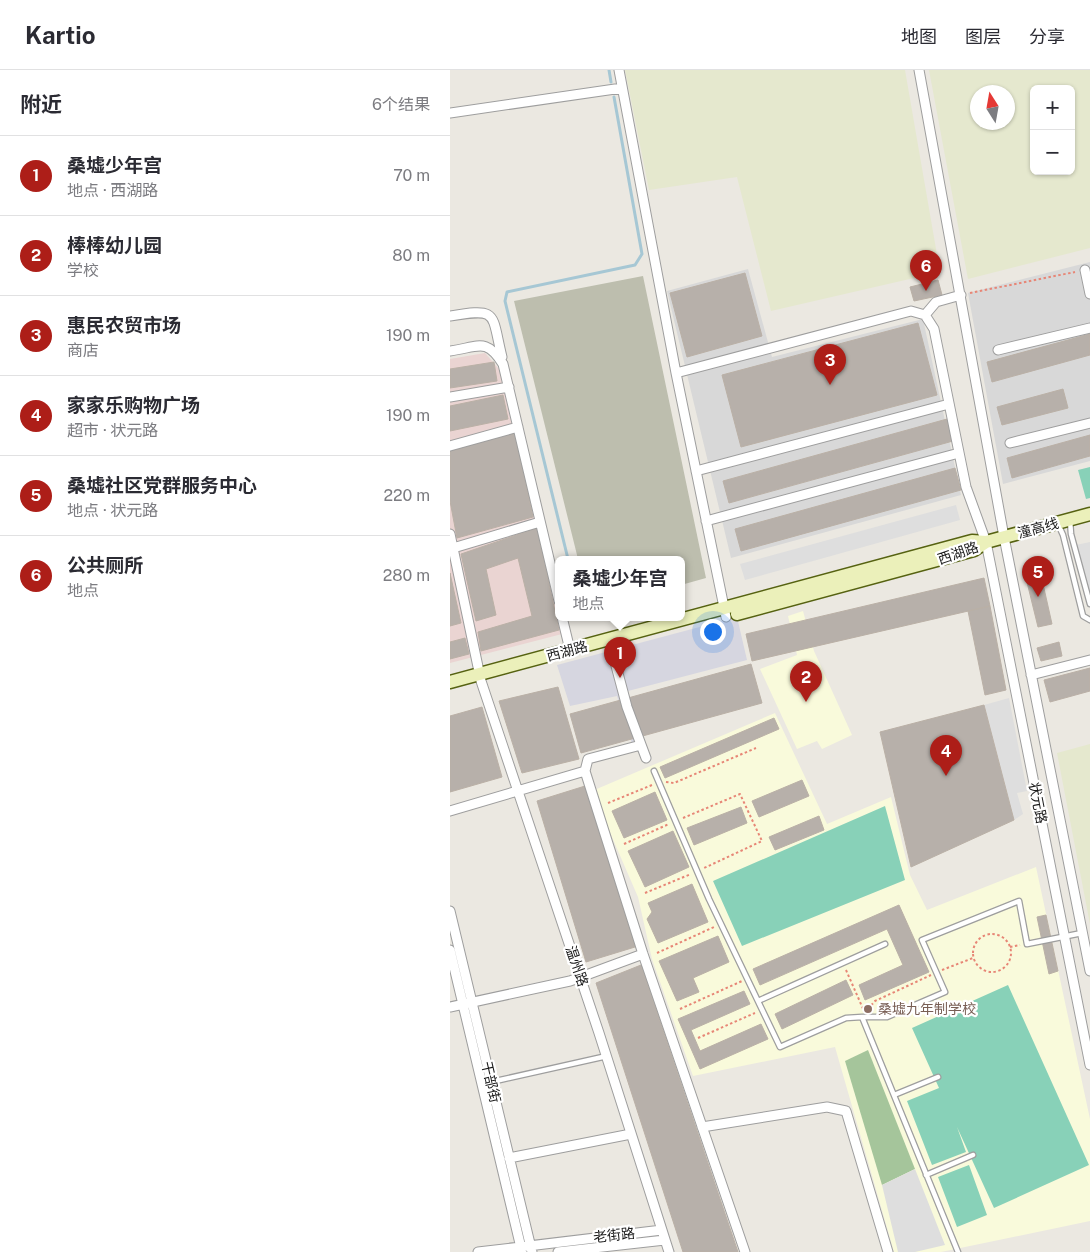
<!DOCTYPE html>
<html lang="zh">
<meta charset="utf-8">
<style>
:root{--surface:#fff;--page:#f2f2f3;--text:#2b2b33;--muted:#7c7c81;--line:#e1e1e2;--accent:#ad1e18}
body{margin:0;font-family:"Public Sans","Noto Sans SC",sans-serif;background:var(--page);color:var(--text)}
.controls{position:absolute;right:15px;top:15px;display:grid;overflow:hidden;border-radius:8px;box-shadow:0 1px 4px #0004}
.controls button{width:45px;height:45px;display:grid;place-items:center;padding:0;border:0;border-bottom:1px solid var(--line);background:var(--surface);color:var(--text);font:25px sans-serif}
.compass{position:absolute;left:520px;top:15px;width:45px;height:45px;border-radius:50%;background:var(--surface);box-shadow:0 1px 4px #0004;rotate:349deg}
.you{position:absolute;left:262px;top:561px;width:18px;height:18px;margin:-12px;border:4px solid #fff;border-radius:50%;background:#1a73e8;box-shadow:0 0 0 8px #1a73e833}
.badge{display:grid;place-items:center;width:32px;height:32px;border-radius:50%;background:var(--accent);color:#fff;font-size:16px;font-weight:700}
.pin{position:absolute;translate:-50% -41px;filter:drop-shadow(0 1px 2px #0008)}
.pin::after{content:'';position:absolute;top:26px;width:18px;height:15px;background:inherit;clip-path:polygon(0 0,100% 0,50% 100%)}
.popup{position:absolute;left:105px;top:486px;width:130px;height:65px;box-sizing:border-box;display:grid;place-content:center;border-radius:8px;background:var(--surface);filter:drop-shadow(0 1px 4px #0005);font-size:16px;white-space:nowrap;color:var(--muted)}
.popup b{font-size:19px;color:var(--text)}
.popup::after{content:'';position:absolute;left:50%;top:100%;margin-left:-10px;border:10px solid transparent;border-top-color:var(--surface)}
.list{margin:0;padding:0;list-style:none}
h2{display:flex;justify-content:space-between;align-items:center;height:65px;margin:0;padding:0 20px;font-size:21px}
h2 small{font-size:16px;font-weight:400;color:var(--muted)}
.list li{display:grid;grid-template-columns:32px 1fr auto;gap:15px;align-items:center;box-sizing:border-box;height:80px;padding:0 20px;border-top:1px solid var(--line)}
.list b{display:block;font-size:19px;white-space:nowrap}
.list p{margin:0;font-size:16px;white-space:nowrap;color:var(--muted)}
.list em{font-size:16px;font-style:normal;color:var(--muted)}
.map{position:relative;flex:none;width:640px;height:1182px;overflow:hidden}
header{display:flex;align-items:center;gap:30px;box-sizing:border-box;height:70px;padding:0 25px;background:var(--surface);border-bottom:1px solid var(--line)}
header strong{font-size:24px}
nav{display:flex;gap:28px;margin-inline-start:auto;font-size:18px}
main{display:flex}
aside{flex:1;background:var(--surface)}
.map>svg:first-child{display:block}
.residential{fill:#d8d8d8}
.commercial{fill:#ead4d2}
.education{fill:#f9fadb}
.construction{fill:#bdbeae}
.farmland{fill:#e5e8ce;fill-rule:evenodd}
.forest{fill:#a5c59b}
.pitch{fill:#88d1b8}
.parking{fill:#dedede}
.plaza{fill:#d6d6e0}
.lines{fill:none;stroke-linecap:round;stroke-linejoin:round}
.stream{stroke:#a6c7d4;stroke-width:3}
.building{fill:#b7b0aa;stroke:#bab0a6}
.service-casing{stroke:#9e9e9e;stroke-width:7}
.minor-casing{stroke:#9e9e9e;stroke-width:11}
.secondary-casing{stroke:#566211;stroke-width:15}
.path{stroke:#e78676;stroke-width:2;stroke-dasharray:2.5 2.5;stroke-linecap:butt}
.service{stroke:#fff;stroke-width:4.5}
.minor{stroke:#fff;stroke-width:9}
.secondary{stroke:#ebf0ba;stroke-width:12}
.education-dot{fill:#8d6e63;stroke:#fff;stroke-width:2}
.labels{text-anchor:middle;dominant-baseline:central;stroke-width:4.5;stroke-linejoin:round;paint-order:stroke}
.street-label{font-size:14px;fill:#1a1a1a;stroke:#fff}
.education-label{font-size:14px;fill:#785e54;stroke:#fff;text-anchor:start}
</style>
<header>
<strong>Kartio</strong>
<nav><a>地图</a><a>图层</a><a>分享</a></nav>
</header>
<main>
<aside>
<h2>附近<small>6个结果</small></h2>
<ul class="list">
<li><span class="badge">1</span><div><b>桑墟少年宫</b><p>地点 · 西湖路</p></div><em>70 m</em></li>
<li><span class="badge">2</span><div><b>棒棒幼儿园</b><p>学校</p></div><em>80 m</em></li>
<li><span class="badge">3</span><div><b>惠民农贸市场</b><p>商店</p></div><em>190 m</em></li>
<li><span class="badge">4</span><div><b>家家乐购物广场</b><p>超市 · 状元路</p></div><em>190 m</em></li>
<li><span class="badge">5</span><div><b>桑墟社区党群服务中心</b><p>地点 · 状元路</p></div><em>220 m</em></li>
<li><span class="badge">6</span><div><b>公共厕所</b><p>地点</p></div><em>280 m</em></li>
</ul>
</aside>
<div class="map">
<svg width="640" height="1182" viewBox="0 0 640 1182">
<rect width="100%" height="100%" fill="#ebe8e1"/>
<path class="residential" d="M640,192V391L553,414L518,223Z
M298,199L322,287L473,249L511,425L281,488L217,221Z"/>
<path class="commercial" d="M35,283L49,299L112,564L0,593V289Z"/>
<path class="education" d="M353,541L364,581L402,665L372,679L367,671L347,679L310,599L347,585L338,546Z
M325,643L377,754L441,727L460,805L477,840L586,797L640,1049V1151L491,1182H444L385,977L243,1006L202,889L188,827L142,721Z"/>
<path class="construction" d="M193,206L256,508L231,515V489H128L64,231Z"/>
<path class="farmland" d="M175,0H455L490,202L321,241L287,107L199,120Z
M479,0H640V178L518,209ZM584,19H621V101H584ZM528,22H558V52H528Z
M640,674V854L607,683Z"/>
<path class="forest" d="M418,980L465,1099L432,1115L395,991Z"/>
<path class="pitch" d="M640,397V428L636,429L628,400Z
M435,736L455,810L292,876L263,811Z
M558,915L639,1095L544,1138L507,1057L516,1082L482,1095L457,1031L489,1018L462,958Z
M519,1095L537,1145L507,1157L488,1107Z"/>
<path class="parking" d="M506,435L510,450L295,510L290,494Z
M640,472V527L626,475Z
M559,628L577,721L567,723L573,744L564,750L534,635Z
M465,1099L495,1175L465,1182H448L432,1115Z"/>
<path class="plaza" d="M287,547L297,590L178,621L193,673L183,677L167,626L120,636L107,595Z"/>
<g class="lines">
<path class="stream" d="M159,0L161,12
M118,489L55,231L57,222L185,195L192,184L164,27"/>
</g>
<path class="building" d="M295,203L312,266L237,287L220,223Z
M488,210L492,225L464,231L460,217Z
M468,253L487,325L291,377L272,305Z
M640,264V285L542,312L537,292Z
M44,292L47,311L0,318V299Z
M613,319L618,338L552,355L547,337Z
M53,325L58,349L0,361V336Z
M497,349L503,371L279,433L273,411Z
M65,363L83,447L7,468L0,431V381Z
M640,365V386L562,408L557,388Z
M505,398L511,420L291,481L285,459Z
M87,458L109,560L31,581L28,562L82,546L68,488L36,499L46,545L26,551L11,484Z
M589,496L602,554L588,557L574,500Z
M0,503L11,553L0,556Z
M534,508L540,536L302,591L296,564Z
M540,536L556,620L535,625L518,541Z
M15,568L19,584L0,589V572Z
M609,572L612,586L591,591L587,578Z
M301,594L312,633L131,683L120,644Z
M640,598V621L600,632L594,610Z
M108,617L129,689L72,703L49,631Z
M534,635L564,750L461,797L430,662Z
M32,637L52,707L0,722V646Z
M324,648L329,659L215,708L210,697Z
M352,710L359,726L309,747L302,731Z
M135,716L185,877L136,892L87,731Z
M205,722L217,750L174,768L162,741Z
M291,737L297,753L244,775L237,758Z
M369,746L374,760L325,780L319,767Z
M223,761L239,797L195,817L178,781Z
M242,814L258,852L208,873L197,849L202,842L198,833Z
M449,835L479,902L415,930L409,915L453,895L437,859L310,915L303,899Z
M596,845L608,901L599,904L587,847Z
M268,866L279,892L243,908L249,922L227,931L209,891Z
M191,895L288,1182H233L146,913Z
M396,910L403,925L332,959L325,944Z
M294,921L300,934L241,960L250,981L311,954L318,969L250,999L228,949Z"/>
<g class="lines">
<g class="service-casing">
<path id="service" d="M620,450L621,464L640,534
M608,454L613,465L633,546L640,550
M204,701L259,829L330,977L396,948L412,947L508,1182
M308,931L435,874
M412,947H437L495,922L472,870L569,831L577,874L632,863
M41,1012L157,986
M444,1025L488,1007
M476,1105L523,1085"/>
</g>
<g class="minor-casing">
<path id="minor" d="M169,0L226,303L276,547
M469,0L554,467L640,901
M0,43L172,18
M635,200L640,224
M475,245L486,232L511,225
M0,246C49,238 41,242 52,287
M548,280L640,258
M0,281C29,277 36,267 53,294L109,531
M226,303L461,241L475,245L484,259L516,417L536,472L640,995
M0,327L59,317
M560,373L640,353
M0,376L68,357
M246,401L499,334
M256,451L509,383
M0,464L31,611L149,963L219,1182
M0,479L90,452
M112,547L120,580
M161,577L177,637L196,688
M581,605L640,590
M135,701L193,884L295,1182
M0,741L135,701L138,689L191,675
M0,841L82,1182
M0,880L72,1182
M0,937L120,911L193,884
M252,1057L377,1037L396,1041L438,1182
M59,1088L181,1064
M28,1182L212,1160
M108,1182L215,1170"/>
</g>
<g class="secondary-casing">
<path id="secondary" d="M287,544L524,480L536,472
M0,612L522,471L536,472L640,444"/>
</g>
<path class="path" d="M520,223L625,202
M216,712L224,713L306,678
M158,733L202,715
M233,748L290,724L312,771L252,799
M174,774L219,754
M195,823L241,804
M523 883a19 19 0 1 1 38 0a19 19 0 1 1-38 0Z
M560,877L570,875
M207,883L264,857
M396,900L414,941
M492,900L523,888
M230,939L292,911
M418,939L425,931L481,905
M248,968L305,943"/>
<use href="#service" class="service"/>
<use href="#minor" class="minor"/>
<use href="#secondary" class="secondary"/>
</g>
<circle class="education-dot" cx="418" cy="939" r="5"/>
<g class="labels">
<g class="street-label">
<text transform="translate(588 458) rotate(-15)">潼高线</text>
<text transform="translate(508 483) rotate(-19)">西湖路</text>
<text transform="translate(117 581) rotate(-15)">西湖路</text>
<text transform="translate(588 733) rotate(79)">状元路</text>
<text transform="translate(127 896) rotate(71)">温州路</text>
<text transform="translate(41 1012) rotate(77)">干部街</text>
<text transform="translate(164 1165) rotate(-6)">老街路</text>
</g>
<g class="education-label">
<text x="428" y="939">桑墟九年制学校</text>
</g>
</g>
</svg>
<div class="controls">
<button>+</button>
<button>−</button>
</div>
<svg class="compass" viewBox="-18 -18 36 36"><path d="M0-13l5 13h-10z" fill="#e53935"/><path d="M0 13l5-13h-10z" fill="#7c7c81"/></svg>
<div class="you"></div>
<div class="pin badge" style="left:170px;top:608px">1</div>
<div class="popup"><b>桑墟少年宫</b>地点</div>
<div class="pin badge" style="left:356px;top:632px">2</div>
<div class="pin badge" style="left:380px;top:315px">3</div>
<div class="pin badge" style="left:496px;top:706px">4</div>
<div class="pin badge" style="left:588px;top:527px">5</div>
<div class="pin badge" style="left:476px;top:221px">6</div>
</div>
</main>
